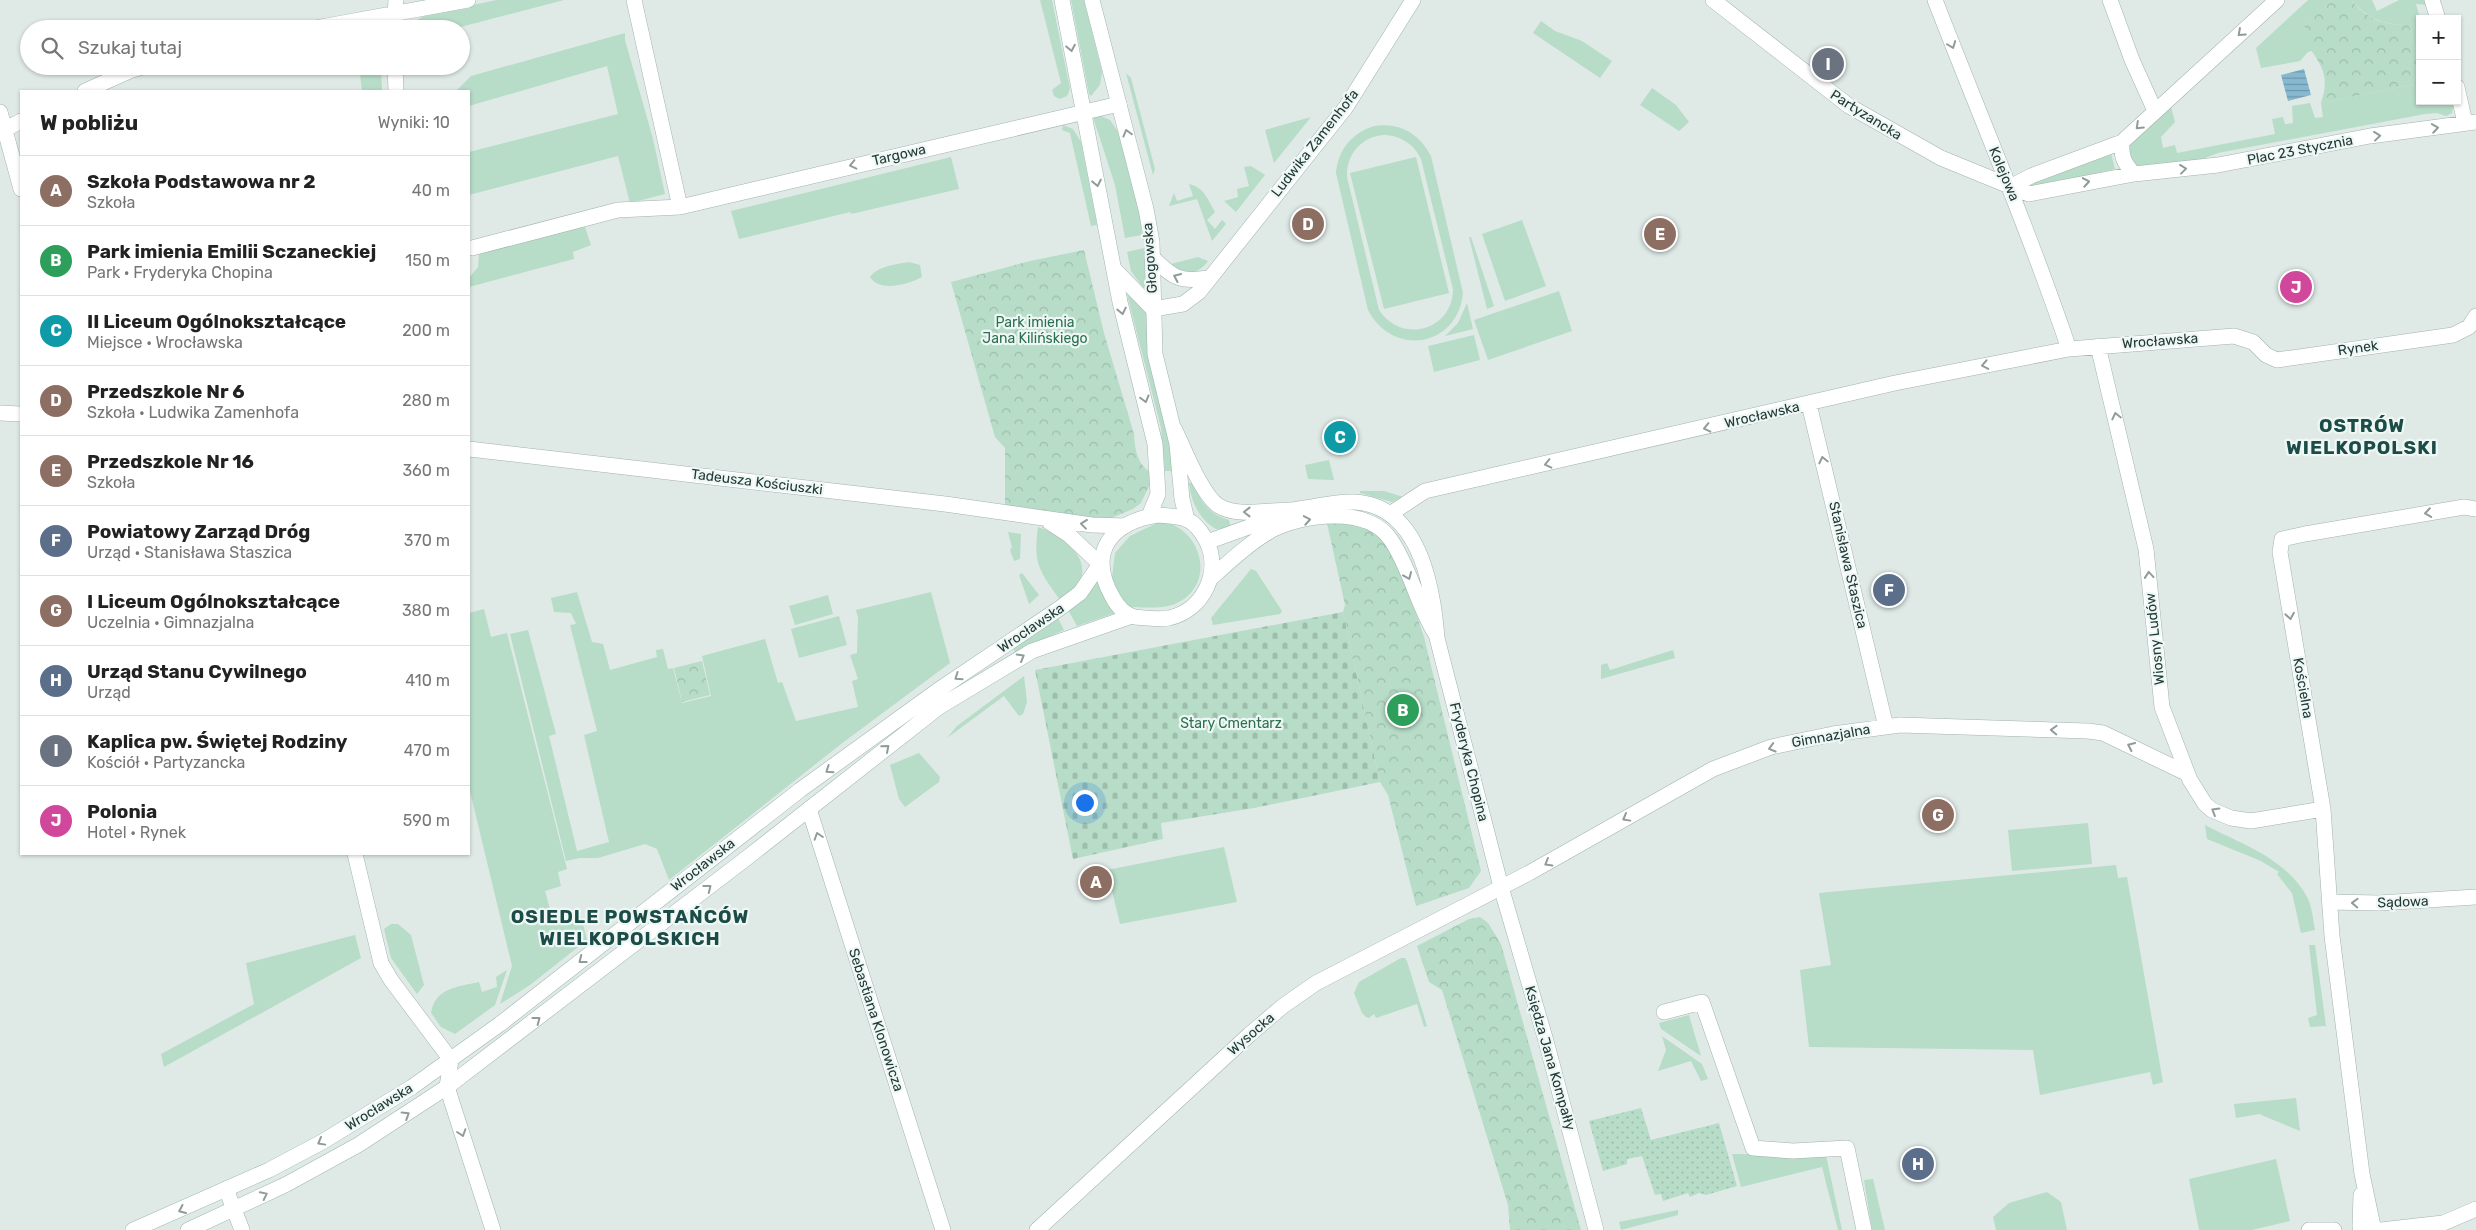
<!DOCTYPE html>
<html lang="pl">
<meta charset="utf-8">
<style>
:root{--surface:#fff;--page:#f2f2f2;--text:#222;--muted:#767676;--line:#e0e0e0;--accent:#111827}
body{margin:0;font-family:Rubik,sans-serif;background:var(--page);color:var(--text)}
.controls{position:absolute;right:15px;top:15px;display:grid;overflow:hidden;border-radius:0px;box-shadow:0 1px 4px #0004}
.controls button{width:45px;height:45px;display:grid;place-items:center;padding:0;border:0;border-bottom:1px solid var(--line);background:var(--surface);color:var(--text);font:25px sans-serif}
.you{position:absolute;left:1084px;top:802px;width:18px;height:18px;margin:-12px;border:4px solid #fff;border-radius:50%;background:#1a73e8;box-shadow:0 0 0 8px #1a73e833}
.badge{display:grid;place-items:center;width:32px;height:32px;border-radius:50%;background:var(--accent);color:#fff;font-size:16px;font-weight:700}
.pin{position:absolute;translate:-50% -50%;border:2px solid #fff;box-shadow:0 1px 5px #0006}
.list{margin:0;padding:0;list-style:none}
h2{display:flex;justify-content:space-between;align-items:center;height:65px;margin:0;padding:0 20px;font-size:21px}
h2 small{font-size:16px;font-weight:400;color:var(--muted)}
.list li{display:grid;grid-template-columns:32px 1fr auto;gap:15px;align-items:center;box-sizing:border-box;height:70px;padding:0 20px;border-top:1px solid var(--line)}
.list b{display:block;font-size:19px;white-space:nowrap}
.list p{margin:0;font-size:16px;white-space:nowrap;color:var(--muted)}
.list em{font-size:16px;font-style:normal;color:var(--muted)}
.icon{flex:none;width:28px;height:28px;fill:none;stroke:currentColor;stroke-width:2;stroke-linecap:round;stroke-linejoin:round}
.map{position:relative;flex:none;width:2476px;height:1230px;overflow:hidden}
.search{position:absolute;background:var(--surface);box-shadow:0 1px 4px #0004;left:20px;top:20px;width:450px;height:55px;display:flex;align-items:center;gap:12px;box-sizing:border-box;padding:0 18px;border-radius:28px;color:var(--muted);font-size:19px}
.panel{position:absolute;background:var(--surface);box-shadow:0 1px 4px #0004;left:20px;top:90px;width:450px;height:765px;border-radius:0px}
.map>svg:first-child{display:block}
.grass{fill:#b7dcc7;fill-rule:evenodd}
.cemetery{fill:url(#cemetery-stones)}
.park{fill:url(#park-crowns)}
.garden{fill:url(#garden-dots)}
.water{fill:url(#water-rules)}
.lines{fill:none;stroke-linecap:round;stroke-linejoin:round}
.street-casing{stroke:#a2b2af;stroke-width:16}
.secondary-casing{stroke:#9eb6b1;stroke-width:16}
.street{stroke:#fff;stroke-width:15}
.secondary{stroke:#fff;stroke-width:15}
.oneway{stroke:#909c9c}
.labels{text-anchor:middle;dominant-baseline:central;stroke-width:4.5;stroke-linejoin:round;paint-order:stroke}
.street-label{font-size:14px;fill:#203a38;stroke:#eff7f4}
.park-label{font-size:14px;fill:#2a7151;stroke:#eff7f4}
.district-label{font-size:19px;font-weight:bold;letter-spacing:1px;fill:#1c4c48;stroke:#eff7f4}
</style>
<div class="map">
<svg width="2476" height="1230" viewBox="0 0 2476 1230">
<defs>
<pattern id="cemetery-stones" width="16" height="16" patternUnits="userSpaceOnUse" patternTransform="scale(1.25)"><rect width="16" height="16" fill="#b7dcc7"/><path d="M2 7V4a2 2 0 0 1 4 0v3zM10 15v-3a2 2 0 0 1 4 0v3z" fill="#9dbeac"/></pattern>
<pattern id="park-crowns" width="20" height="18" patternUnits="userSpaceOnUse" patternTransform="scale(1.25)"><rect width="20" height="18" fill="#b7dcc7"/><path d="M2 6a3 3 0 1 1 6 0M12 15a3 3 0 1 1 6 0" fill="none" stroke="#9dbeac"/></pattern>
<pattern id="garden-dots" width="8" height="8" patternUnits="userSpaceOnUse" patternTransform="scale(1.25)"><rect width="8" height="8" fill="#b7dcc7"/><path d="M2 2h.1M6 6h.1" fill="none" stroke="#9dbeac" stroke-width="1.8" stroke-linecap="round"/></pattern>
<pattern id="water-rules" width="6" height="5" patternUnits="userSpaceOnUse" patternTransform="scale(1.25)"><rect width="6" height="5" fill="#86b9d0"/><path d="M0 2.5h6" fill="none" stroke="#6d97aa"/></pattern>
</defs>
<rect width="100%" height="100%" fill="#dfeae7"/>
<path class="grass" d="M497,0H564L453,29H408L409,25L425,15Z
M1040,0H1052L1070,89L1067,96L1060,99L1054,96L1052,90L1061,83Z
M1071,0H1084L1102,72L1100,85L1091,96L1089,94Z
M2308,0H2332L2304,27L2312,51L2308,52L2300,61L2261,68L2256,48Z
M2351,0H2372L2377,11L2399,0H2427L2428,5L2416,4L2420,19V64L2409,25C2385,26 2367,18 2351,0Z
M1541,21L1555,31L1582,41L1612,61L1600,78L1533,33Z
M625,33V40L653,139L665,194L630,203L618,156L469,195V152L618,114L607,66L469,106V91H456L471,76Z
M359,66H381L382,91H362Z
M1126,73L1131,78L1155,169L1153,175Z
M2420,83V101H2454L2452,113L2446,116L2437,113L2425,114L2218,153L2192,163L2138,168L2127,158L2129,143L2171,107L2175,122L2161,137L2163,148L2175,145L2177,153L2275,134L2272,119L2283,117L2285,124L2293,123L2292,106L2310,103L2315,118L2323,117L2321,103Z
M1652,88L1676,105L1689,122L1679,131L1640,105Z
M1101,116L1110,120L1120,135L1140,216L1142,235L1125,238L1115,185L1093,117Z
M1311,117L1274,163L1265,130Z
M1063,125L1073,129L1081,142L1097,225L1091,226L1070,133L1062,130Z
M1374,126C1399,122 1419,133 1431,156L1463,293C1458,347 1393,358 1368,310L1336,173C1338,150 1352,133 1374,126ZM1383,135C1400,135 1414,144 1421,159L1453,289C1453,330 1402,345 1379,310L1347,177C1346,155 1361,137 1383,135Z
M2111,153L2115,169L2027,189L2024,183Z
M951,157L959,189L851,214L850,212L739,239L731,211Z
M1416,157L1449,293L1384,309L1350,173Z
M1251,166L1265,175L1236,212L1224,201L1238,197L1237,189L1249,186L1244,167Z
M1189,184C1204,187 1208,200 1215,212L1207,220L1215,229L1222,220L1226,224L1212,241L1197,199L1169,206L1174,193L1177,201L1193,196Z
M1522,220L1546,286L1505,301L1482,234Z
M584,224L591,245L573,252L574,259L469,287V278L478,267L479,254L493,247Z
M1469,237H1471L1494,306L1487,309Z
M1144,248L1146,286L1144,289L1131,271L1127,252Z
M1198,257L1208,261C1198,275 1184,276 1171,264Z
M909,262L920,265L922,277C909,284 880,293 870,277C878,266 897,264 909,262Z
M1126,290L1146,304L1151,369L1171,449L1172,471H1165L1161,428Z
M1559,291L1572,331L1488,360L1474,320Z
M1467,303L1473,329L1445,336L1458,323Z
M1474,335L1480,360L1434,372L1428,346Z
M1329,460L1334,480L1308,479L1305,465Z
M1189,483H1194C1199,501 1210,515 1229,520L1231,528L1216,529C1199,519 1191,502 1189,483Z
M1360,491H1384L1403,497L1392,502L1360,493Z
M1161,521C1205,529 1217,589 1172,605C1160,609 1141,607 1129,607L1116,593L1112,577L1115,553L1130,536Z
M1038,527C1061,534 1097,560 1076,588C1072,593 1065,597 1061,601C1039,571 1033,564 1038,527Z
M1008,532L1021,534L1020,559L1014,561L1010,550L1012,547Z
M1251,569L1256,571L1282,611L1280,614L1213,625L1211,618Z
M1022,573L1039,595L1029,604L1019,575Z
M1099,580L1115,613L1077,626L1068,610L1084,598Z
M577,592L592,642L603,644L610,670L657,657L656,650L663,649L668,669L673,668L682,703L711,696L702,656L765,639L778,683L782,682L796,721L858,707L852,681L858,679L850,655L857,653L858,618L856,610L931,592L950,663L841,744L669,880L657,849L645,844L598,858H580L566,861L510,634L528,630L556,734L549,736L577,851L609,842L584,735L597,731L570,625L576,624L571,613L554,612L551,598Z
M828,595L833,614L795,625L789,606Z
M484,609L491,637L507,633L567,869L558,872L561,886L545,891L554,924L581,916L587,940L530,985L500,1004L512,966L469,787V613Z
M839,616L847,645L799,658L791,629Z
M1058,618L1064,630L1015,652L1012,647Z
M1673,650L1675,658L1601,679V665L1607,663L1610,670Z
M1024,676L1027,702L1023,714L1019,716L1004,696L947,738L957,726Z
M919,753L940,777L939,782L905,807L899,799L890,765Z
M2088,823L2092,864L2012,871L2008,830Z
M2205,825C2241,844 2286,858 2307,897C2312,906 2313,919 2315,930L2301,933L2292,893L2277,874L2279,872L2261,861L2207,839Z
M1224,847L1237,902L1120,924L1107,870Z
M2116,865L2118,878L2127,877L2163,1082L2153,1085L2150,1072L2040,1095L2033,1050L1809,1047L1800,970L1831,965L1819,893Z
M391,924H398L411,935L424,985L417,994L391,958L384,929Z
M355,935L361,958L164,1067L161,1054L254,1004L246,963Z
M2309,945H2315L2326,1026L2310,1027L2308,1018L2317,1015Z
M1401,958H1405L1407,961L1427,1026L1424,1027L1417,1004L1376,1018L1374,1014L1369,1018L1366,1017L1362,1013L1354,993L1359,982Z
M507,970L495,1005L455,1034L441,1027L431,1013C435,988 457,987 479,982L482,992L497,987L496,977Z
M1689,1015L1701,1056L1661,1029L1659,1023Z
M1662,1036L1702,1064L1708,1079L1701,1081L1691,1061L1658,1071L1666,1050Z
M2296,1098L2300,1131L2259,1114L2236,1118L2234,1104Z
M1732,1154L1826,1155L1842,1230H1838L1822,1167L1741,1187Z
M2276,1159L2290,1221L2252,1230H2199L2189,1179Z
M1873,1179L1885,1230H1872L1864,1180Z
M2047,1192L2061,1202L2067,1230H1996L1993,1217L2009,1203Z
M1678,1210V1215L1621,1230L1619,1222Z"/>
<path class="cemetery" d="M1343,612L1380,782L1254,808L1161,823L1163,839L1073,859L1035,670Z"/>
<path class="park" d="M2332,0H2351C2367,19 2385,26 2409,25L2420,64V83L2321,103C2329,79 2324,69 2311,50C2307,44 2306,33 2304,27Z
M1084,250L1104,333L1134,434C1135,450 1137,463 1150,472L1151,482L1141,503L1133,509L1109,519L1005,508V448L995,437L951,282L1030,261Z
M1343,522L1373,529L1389,547L1408,589L1424,637L1481,871L1469,888L1416,906L1388,795L1380,782L1343,612L1345,605L1327,523Z
M702,661L710,695L682,702L674,668Z
M1480,917L1488,923L1501,944L1581,1230H1510L1508,1205L1442,990L1429,982L1417,946L1469,919Z"/>
<path class="garden" d="M1641,1108L1651,1140L1719,1123L1737,1186L1706,1195L1699,1193L1690,1197L1688,1193L1663,1201L1661,1194L1655,1195L1642,1156L1627,1159V1164L1603,1171L1589,1121Z"/>
<path class="water" d="M2304,69L2311,95L2288,101L2281,75Z"/>
<g class="lines">
<g class="street-casing">
<path id="street" d="M634,0L680,207
M1713,0L1849,106L1941,158L2029,194L2134,174L2218,165L2370,136L2476,122
M1935,0C1980,116 2029,231 2069,349
M2110,0L2132,60L2155,111
M2432,0L2438,19
M310,29L468,0
M394,29L396,0
M395,66L396,91
M2457,87L2465,123
M85,91L132,70L146,66
M0,112L21,189
M0,132L21,121
M2122,142C2121,157 2124,163 2134,174
M2010,187L2031,176L2122,142L2277,0
M472,248L618,210L680,207L1119,104
M1152,257C1172,277 1180,283 1208,278
M1114,269L1153,309L1183,304L1199,292L1346,107L1413,0
M2098,346L2146,549L2162,707L2190,780L2205,804L2212,810L2231,818L2251,821L2323,809
M1809,404L1886,727
M0,413L21,414
M469,449L945,504L1092,525L1125,526
M1390,514L1425,491L1895,383L2069,349L2234,336L2253,342L2266,355L2277,360L2453,335L2469,327L2476,316
M1049,522L1069,535L1100,564
M809,809L943,1230
M355,854L381,963L391,980L451,1060L447,1087L493,1230
M2330,902L2379,903L2476,897
M1664,1012L1702,1002L1753,1148L1793,1151L1847,1148L1864,1230
M226,1189L242,1230
M2373,1226L2362,1174L2332,936L2323,809L2280,552L2282,539L2305,534L2464,507L2476,509
M2360,1227L2361,1195
M2434,1227L2476,1209
M1037,1230L1249,1035L1283,1006L1316,983L1529,873L1713,769L1771,747L1833,734L1900,725L2088,731L2103,733L2186,773
M2309,1230H2334
M2381,1230L2443,1223"/>
</g>
<g class="secondary-casing">
<path id="secondary" d="M1062,0L1120,302L1155,444L1158,494L1149,516
M1092,0L1146,209L1152,242L1155,354L1177,444L1182,499L1187,520
M1174,428C1184,448 1202,496 1219,506C1234,515 1255,512 1271,511C1280,510 1289,511 1298,509C1317,507 1335,501 1354,502C1419,505 1433,586 1437,638L1501,887L1546,1041L1596,1230
M1158,515C1168,516 1179,516 1188,520C1196,524 1202,533 1206,540C1222,571 1204,610 1169,618C1158,620 1146,618 1135,617C1125,615 1118,607 1113,598C1087,553 1110,522 1158,515Z
M1207,542L1282,515
M1210,579C1229,562 1248,544 1270,531C1302,514 1368,505 1391,540C1410,568 1417,604 1435,633
M133,1230L269,1170L322,1142L412,1087L500,1024L800,790L937,691L1060,608L1080,593L1100,564
M188,1230L285,1185L358,1145L447,1087L748,857L939,707L1032,651L1132,616"/>
</g>
<use href="#street" class="street"/>
<use href="#secondary" class="secondary"/>
</g>
<defs><path id="oneway-chevron" d="M-2-3.5L2.5 0L-2 3.5" fill="none" stroke-width="1.6" stroke-linecap="round" stroke-linejoin="round" transform="scale(1.25)"/></defs>
<g class="oneway">
<use href="#oneway-chevron" transform="translate(2241 33) rotate(138)"/>
<use href="#oneway-chevron" transform="translate(1952 45) rotate(69)"/>
<use href="#oneway-chevron" transform="translate(1071 48) rotate(79)"/>
<use href="#oneway-chevron" transform="translate(2139 126) rotate(137)"/>
<use href="#oneway-chevron" transform="translate(2435 128) rotate(-9)"/>
<use href="#oneway-chevron" transform="translate(1127 133) rotate(-105)"/>
<use href="#oneway-chevron" transform="translate(2377 136) rotate(-6)"/>
<use href="#oneway-chevron" transform="translate(853 165) rotate(167)"/>
<use href="#oneway-chevron" transform="translate(2183 169) rotate(-7)"/>
<use href="#oneway-chevron" transform="translate(2086 182) rotate(-10)"/>
<use href="#oneway-chevron" transform="translate(1097 183) rotate(79)"/>
<use href="#oneway-chevron" transform="translate(1177 277) rotate(-156)"/>
<use href="#oneway-chevron" transform="translate(1122 311) rotate(78)"/>
<use href="#oneway-chevron" transform="translate(1985 365) rotate(169)"/>
<use href="#oneway-chevron" transform="translate(1145 399) rotate(75)"/>
<use href="#oneway-chevron" transform="translate(2116 416) rotate(-103)"/>
<use href="#oneway-chevron" transform="translate(1707 428) rotate(167)"/>
<use href="#oneway-chevron" transform="translate(1823 460) rotate(-103)"/>
<use href="#oneway-chevron" transform="translate(1548 464) rotate(167)"/>
<use href="#oneway-chevron" transform="translate(1247 512) rotate(-180)"/>
<use href="#oneway-chevron" transform="translate(2428 513) rotate(171)"/>
<use href="#oneway-chevron" transform="translate(1307 520) rotate(-10)"/>
<use href="#oneway-chevron" transform="translate(1084 524) rotate(-173)"/>
<use href="#oneway-chevron" transform="translate(2149 575) rotate(-95)"/>
<use href="#oneway-chevron" transform="translate(1408 576) rotate(67)"/>
<use href="#oneway-chevron" transform="translate(2290 616) rotate(80)"/>
<use href="#oneway-chevron" transform="translate(1021 657) rotate(-30)"/>
<use href="#oneway-chevron" transform="translate(958 677) rotate(145)"/>
<use href="#oneway-chevron" transform="translate(2054 730) rotate(-178)"/>
<use href="#oneway-chevron" transform="translate(2131 746) rotate(-155)"/>
<use href="#oneway-chevron" transform="translate(886 748) rotate(-41)"/>
<use href="#oneway-chevron" transform="translate(1772 748) rotate(164)"/>
<use href="#oneway-chevron" transform="translate(829 770) rotate(146)"/>
<use href="#oneway-chevron" transform="translate(2215 811) rotate(-149)"/>
<use href="#oneway-chevron" transform="translate(1626 818) rotate(151)"/>
<use href="#oneway-chevron" transform="translate(818 836) rotate(-108)"/>
<use href="#oneway-chevron" transform="translate(1548 863) rotate(150)"/>
<use href="#oneway-chevron" transform="translate(708 888) rotate(-38)"/>
<use href="#oneway-chevron" transform="translate(2355 903) rotate(-178)"/>
<use href="#oneway-chevron" transform="translate(582 960) rotate(142)"/>
<use href="#oneway-chevron" transform="translate(537 1020) rotate(-37)"/>
<use href="#oneway-chevron" transform="translate(406 1115) rotate(-32)"/>
<use href="#oneway-chevron" transform="translate(462 1133) rotate(72)"/>
<use href="#oneway-chevron" transform="translate(321 1142) rotate(151)"/>
<use href="#oneway-chevron" transform="translate(264 1195) rotate(-26)"/>
<use href="#oneway-chevron" transform="translate(182 1210) rotate(156)"/>
</g>
<g class="labels">
<g class="street-label">
<text transform="translate(1866 115) rotate(32)">Partyzancka</text>
<text transform="translate(1315 143) rotate(-52)">Ludwika Zamenhofa</text>
<text transform="translate(2300 150) rotate(-11)">Plac 23 Stycznia</text>
<text transform="translate(899 155) rotate(-13)">Targowa</text>
<text transform="translate(2004 174) rotate(67)">Kolejowa</text>
<text transform="translate(1150 258) rotate(-94)">Głogowska</text>
<text transform="translate(2160 341) rotate(-4)">Wrocławska</text>
<text transform="translate(2358 348) rotate(-8)">Rynek</text>
<text transform="translate(1762 415) rotate(-13)">Wrocławska</text>
<text transform="translate(757 482) rotate(7)">Tadeusza Kościuszki</text>
<text transform="translate(1848 565) rotate(77)">Stanisława Staszica</text>
<text transform="translate(1031 628) rotate(-34)">Wrocławska</text>
<text transform="translate(2155 639) rotate(-96)">Wiosny Ludów</text>
<text transform="translate(2303 688) rotate(80)">Kościelna</text>
<text transform="translate(1831 736) rotate(-10)">Gimnazjalna</text>
<text transform="translate(1469 762) rotate(76)">Fryderyka Chopina</text>
<text transform="translate(703 865) rotate(-38)">Wrocławska</text>
<text transform="translate(2403 902) rotate(-2)">Sądowa</text>
<text transform="translate(876 1020) rotate(72)">Sebastiana Klonowicza</text>
<text transform="translate(1251 1034) rotate(-41)">Wysocka</text>
<text transform="translate(1550 1058) rotate(74)">Księdza Jana Kompałły</text>
<text transform="translate(379 1107) rotate(-32)">Wrocławska</text>
</g>
<g class="park-label">
<text x="1035" y="322">Park imienia<tspan x="1035" dy="16">Jana Kilińskiego</tspan></text>
<text x="1231" y="723">Stary Cmentarz</text>
</g>
<g class="district-label">
<text x="2362" y="425">OSTRÓW<tspan x="2362" dy="22">WIELKOPOLSKI</tspan></text>
<text x="630" y="916">OSIEDLE POWSTAŃCÓW<tspan x="630" dy="22">WIELKOPOLSKICH</tspan></text>
</g>
</g>
</svg>
<div class="controls">
<button>+</button>
<button>−</button>
</div>
<div class="you"></div>
<div class="pin badge" style="left:1096px;top:882px;background:#8d6e63">A</div>
<div class="pin badge" style="left:1403px;top:710px;background:#2e9e5b">B</div>
<div class="pin badge" style="left:1340px;top:437px;background:#0f9aa8">C</div>
<div class="pin badge" style="left:1308px;top:224px;background:#8d6e63">D</div>
<div class="pin badge" style="left:1660px;top:234px;background:#8d6e63">E</div>
<div class="pin badge" style="left:1889px;top:590px;background:#5c6f8a">F</div>
<div class="pin badge" style="left:1938px;top:815px;background:#8d6e63">G</div>
<div class="pin badge" style="left:1918px;top:1164px;background:#5c6f8a">H</div>
<div class="pin badge" style="left:1828px;top:64px;background:#6b7280">I</div>
<div class="pin badge" style="left:2296px;top:287px;background:#d1479c">J</div>
<div class="search"><svg class="icon" aria-label="search" viewBox="0 0 24 24"><circle cx="10" cy="10" r="6"/><path d="M15 15l6 6"/></svg>Szukaj tutaj</div>
<section class="panel">
<h2>W pobliżu<small>Wyniki: 10</small></h2>
<ul class="list">
<li><span class="badge" style="background:#8d6e63">A</span><div><b>Szkoła Podstawowa nr 2</b><p>Szkoła</p></div><em>40 m</em></li>
<li><span class="badge" style="background:#2e9e5b">B</span><div><b>Park imienia Emilii Sczaneckiej</b><p>Park · Fryderyka Chopina</p></div><em>150 m</em></li>
<li><span class="badge" style="background:#0f9aa8">C</span><div><b>II Liceum Ogólnokształcące</b><p>Miejsce · Wrocławska</p></div><em>200 m</em></li>
<li><span class="badge" style="background:#8d6e63">D</span><div><b>Przedszkole Nr 6</b><p>Szkoła · Ludwika Zamenhofa</p></div><em>280 m</em></li>
<li><span class="badge" style="background:#8d6e63">E</span><div><b>Przedszkole Nr 16</b><p>Szkoła</p></div><em>360 m</em></li>
<li><span class="badge" style="background:#5c6f8a">F</span><div><b>Powiatowy Zarząd Dróg</b><p>Urząd · Stanisława Staszica</p></div><em>370 m</em></li>
<li><span class="badge" style="background:#8d6e63">G</span><div><b>I Liceum Ogólnokształcące</b><p>Uczelnia · Gimnazjalna</p></div><em>380 m</em></li>
<li><span class="badge" style="background:#5c6f8a">H</span><div><b>Urząd Stanu Cywilnego</b><p>Urząd</p></div><em>410 m</em></li>
<li><span class="badge" style="background:#6b7280">I</span><div><b>Kaplica pw. Świętej Rodziny</b><p>Kościół · Partyzancka</p></div><em>470 m</em></li>
<li><span class="badge" style="background:#d1479c">J</span><div><b>Polonia</b><p>Hotel · Rynek</p></div><em>590 m</em></li>
</ul>
</section>
</div>
